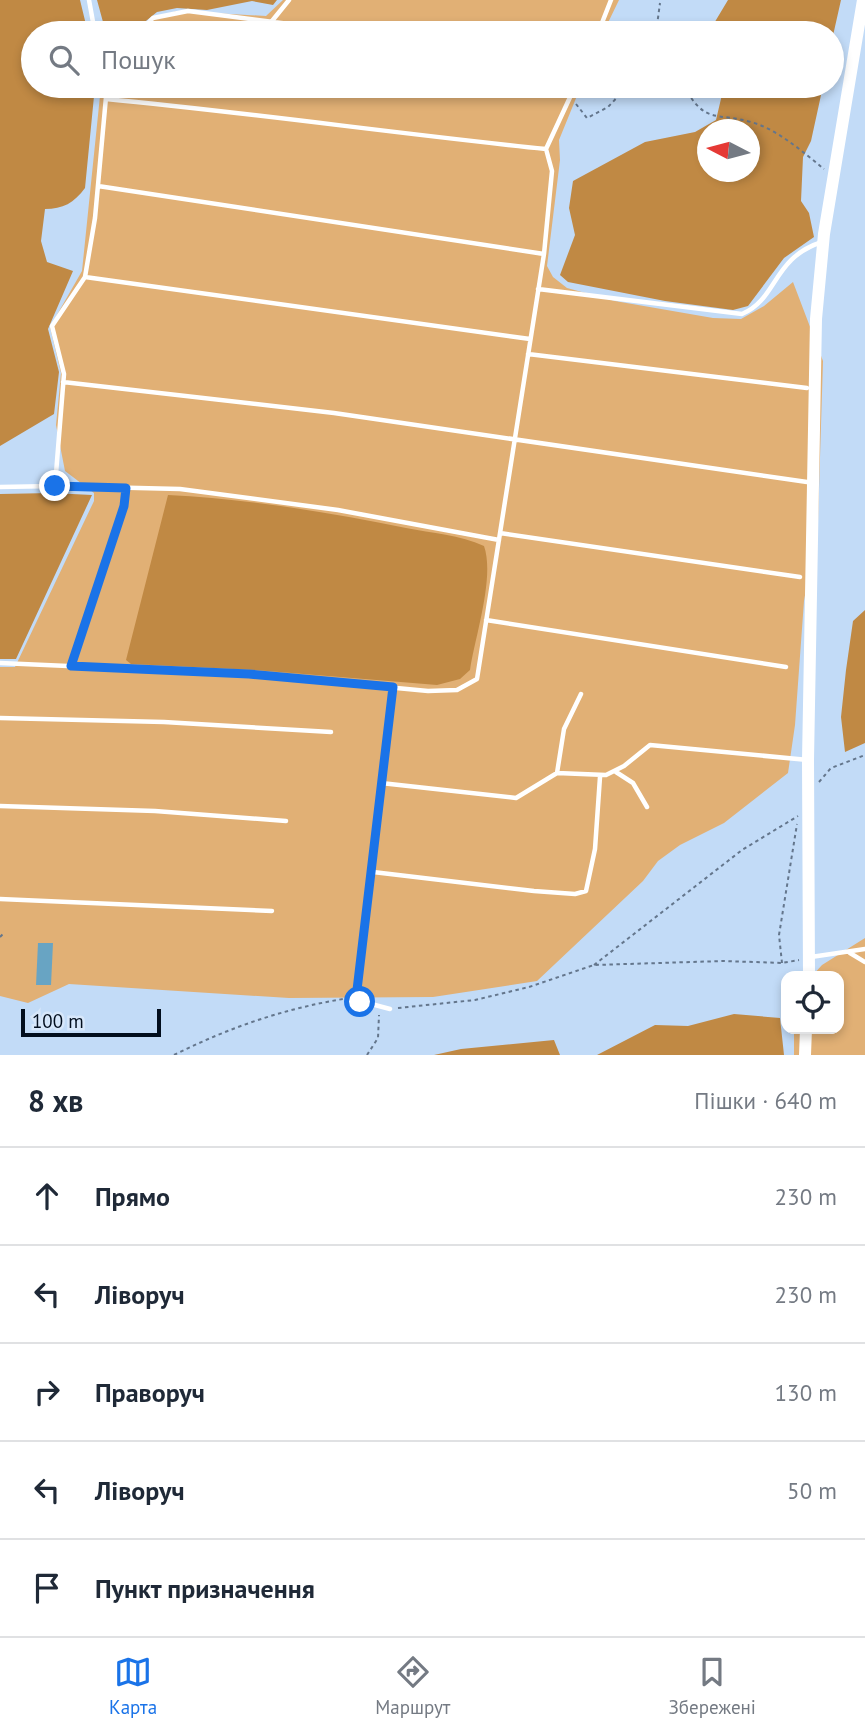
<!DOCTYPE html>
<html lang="uk">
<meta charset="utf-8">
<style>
:root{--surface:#fff;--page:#f6f6f7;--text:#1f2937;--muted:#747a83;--line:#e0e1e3;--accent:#1a73e8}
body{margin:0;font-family:"PT Sans",sans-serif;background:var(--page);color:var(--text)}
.controls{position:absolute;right:21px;bottom:21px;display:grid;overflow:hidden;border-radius:14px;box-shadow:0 4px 10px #0003}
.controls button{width:63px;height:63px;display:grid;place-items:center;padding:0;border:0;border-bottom:2px solid var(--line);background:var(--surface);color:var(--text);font:35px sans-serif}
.compass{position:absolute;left:697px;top:119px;width:63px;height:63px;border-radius:50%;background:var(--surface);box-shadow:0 4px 10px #0003;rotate:276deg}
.scale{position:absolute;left:21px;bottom:18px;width:140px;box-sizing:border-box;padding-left:7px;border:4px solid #020e1d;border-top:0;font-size:19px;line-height:24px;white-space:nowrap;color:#020e1d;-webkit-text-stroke:5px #d7e7fa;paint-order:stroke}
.stop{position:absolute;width:21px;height:21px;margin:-16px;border:5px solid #1a73e8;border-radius:50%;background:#fff}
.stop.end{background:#1a73e8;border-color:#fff;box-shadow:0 2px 7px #0008}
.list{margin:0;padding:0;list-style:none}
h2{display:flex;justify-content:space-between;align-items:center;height:91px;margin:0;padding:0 28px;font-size:30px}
h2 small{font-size:23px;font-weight:400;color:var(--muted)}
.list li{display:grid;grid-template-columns:46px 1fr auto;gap:21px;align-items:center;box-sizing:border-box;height:98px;padding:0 28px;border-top:2px solid var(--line)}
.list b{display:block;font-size:26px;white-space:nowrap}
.list em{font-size:23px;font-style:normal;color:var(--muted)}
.icon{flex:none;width:38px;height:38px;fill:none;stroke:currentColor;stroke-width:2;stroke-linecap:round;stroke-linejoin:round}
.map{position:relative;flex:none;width:865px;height:1055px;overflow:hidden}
.search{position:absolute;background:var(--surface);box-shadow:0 4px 10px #0003;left:21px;right:21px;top:21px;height:77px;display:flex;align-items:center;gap:18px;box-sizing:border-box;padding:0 24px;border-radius:38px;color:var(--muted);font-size:26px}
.sheet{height:581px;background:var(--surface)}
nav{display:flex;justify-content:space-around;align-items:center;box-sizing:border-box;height:98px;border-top:2px solid var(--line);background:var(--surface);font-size:19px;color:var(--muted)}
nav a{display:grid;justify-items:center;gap:4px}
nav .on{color:var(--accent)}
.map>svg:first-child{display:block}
.green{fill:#e1b075}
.forest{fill:#c08944;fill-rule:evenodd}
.building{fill:#68a4c3}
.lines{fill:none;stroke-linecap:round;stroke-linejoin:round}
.path{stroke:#64768c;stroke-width:2;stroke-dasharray:3.5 3.5;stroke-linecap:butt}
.lane{stroke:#fff;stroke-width:4.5}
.secondary{stroke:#fff;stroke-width:12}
.route{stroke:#1a73e8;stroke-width:9}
</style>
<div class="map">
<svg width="865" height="1055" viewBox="0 0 865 1055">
<rect width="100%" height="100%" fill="#c2dbf7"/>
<path class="green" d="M283,0H619L603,33H135L152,18L177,11L266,16Z
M101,86H581L559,140L560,160L547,266L553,277L567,288L615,301L713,318L741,319L764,306L793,282L823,361L818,521L804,601L795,725L788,773L724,823L680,845L658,861L643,881L537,981L433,997L289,998L69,984L28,1003L0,996V667H15L94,501V493L65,471L56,425L61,373L50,327L82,271Z
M865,938V1055H794V1029H839V976H812L822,965Z"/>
<path class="forest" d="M0,0H80L88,33H33V86H95L85,188C74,203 63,209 45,209L41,241L47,262L73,271L48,329L59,372L54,414L0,446Z
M97,0H277L273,5L252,1L207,10L177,8L157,12L131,33H106Z
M728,0H841L832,40V33H712L710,30Z
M724,86H823L811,141L803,157L801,201L809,213L814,237L784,258L748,306L733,310L665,301L568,282L560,275L575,235L569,208L573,181L645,142L695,132L716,120ZM708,130H750V172H708Z
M52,493L92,495L16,659H0V494Z
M168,495C247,499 328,512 406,528C432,533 460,535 484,546C495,577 475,637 470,670L460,679L437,685L255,670L131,664L126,660Z
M865,610V743L845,752L841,717L846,670L853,621Z
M734,1014L780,1018L784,1055H597L655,1025L688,1026Z
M554,1040L560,1055H434L461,1049Z"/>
<path class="building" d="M38,943H53L51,985H36Z"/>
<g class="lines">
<path class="path" d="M656,33L660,3
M684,86C705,125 716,112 751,122C777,129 803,152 824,169
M576,104L587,118L608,107L628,86
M73,661L125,496
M819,782L831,768L865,755
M0,937L4,933
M782,963L779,935L797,824
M594,965L742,850L798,816
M398,1008L475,1000L529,987L594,965L724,961L782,963L799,960
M174,1055C228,1028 283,1009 343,999L350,995
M367,1055L378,1038L379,1015"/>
<path class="lane" d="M89,0L95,33
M272,21L289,0
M138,33L153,18L188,11L360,33
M598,33L611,0
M106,99C253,113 399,134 546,149
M98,186L544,254
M85,277L530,339
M538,289L742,314C778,299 772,258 822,242
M528,354L807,388
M63,382L334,413L807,482
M55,486L180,489L338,510L499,540
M0,487L55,486L64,374L52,326L85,277L95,218L107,86
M500,533L800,577
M486,620L786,667
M0,663L249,674L428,691L457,690L477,679L544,254L552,171L546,149L572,93L569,86
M0,718L164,722L331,732
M616,772L633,783L647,807
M557,773L606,775L624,766L650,745L808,760
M381,783L393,687
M0,806L155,811L286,821
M373,872L534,891L575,894L586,891L595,849L600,777
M0,899L272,911
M850,953L865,962
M811,957L865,949
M390,1009L360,1001L357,990L381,783L516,798L557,773L564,729L581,694"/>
<path class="secondary" d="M809,976L808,760L816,319L824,234L863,0
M805,1055L806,1029"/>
</g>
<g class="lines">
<path class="route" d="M55,486L126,488L124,506L71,666L249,674L393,687L357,990L360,1002"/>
</g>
</svg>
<div class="controls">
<button><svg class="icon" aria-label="locate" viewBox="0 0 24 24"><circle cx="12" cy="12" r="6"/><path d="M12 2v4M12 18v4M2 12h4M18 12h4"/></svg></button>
</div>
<svg class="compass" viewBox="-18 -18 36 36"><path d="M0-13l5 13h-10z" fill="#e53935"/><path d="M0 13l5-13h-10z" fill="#747a83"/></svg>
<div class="scale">100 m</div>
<div class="stop" style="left:360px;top:1002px"></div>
<div class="stop end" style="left:55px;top:486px"></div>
<div class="search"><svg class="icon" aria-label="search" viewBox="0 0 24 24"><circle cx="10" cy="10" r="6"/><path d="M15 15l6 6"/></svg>Пошук</div>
</div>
<section class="sheet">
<h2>8 хв<small>Пішки · 640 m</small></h2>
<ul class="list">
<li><svg class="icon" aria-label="ahead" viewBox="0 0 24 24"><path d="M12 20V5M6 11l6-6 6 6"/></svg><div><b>Прямо</b></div><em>230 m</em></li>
<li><svg class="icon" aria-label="left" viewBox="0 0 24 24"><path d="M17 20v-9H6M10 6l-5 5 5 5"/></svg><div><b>Ліворуч</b></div><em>230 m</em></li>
<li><svg class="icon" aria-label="right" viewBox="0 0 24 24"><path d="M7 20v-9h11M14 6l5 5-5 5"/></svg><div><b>Праворуч</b></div><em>130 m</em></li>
<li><svg class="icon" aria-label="left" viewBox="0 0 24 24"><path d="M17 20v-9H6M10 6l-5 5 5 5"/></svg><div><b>Ліворуч</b></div><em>50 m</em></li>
<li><svg class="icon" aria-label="arrive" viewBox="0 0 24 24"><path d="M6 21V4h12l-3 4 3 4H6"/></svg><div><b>Пункт призначення</b></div></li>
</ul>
</section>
<nav>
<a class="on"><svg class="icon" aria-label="map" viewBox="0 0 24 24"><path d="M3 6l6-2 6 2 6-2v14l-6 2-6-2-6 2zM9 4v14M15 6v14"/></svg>Карта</a>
<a><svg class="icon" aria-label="directions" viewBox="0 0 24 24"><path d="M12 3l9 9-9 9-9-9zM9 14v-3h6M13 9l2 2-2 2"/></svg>Маршрут</a>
<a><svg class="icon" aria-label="saved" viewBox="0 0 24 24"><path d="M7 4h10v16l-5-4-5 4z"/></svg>Збережені</a>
</nav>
